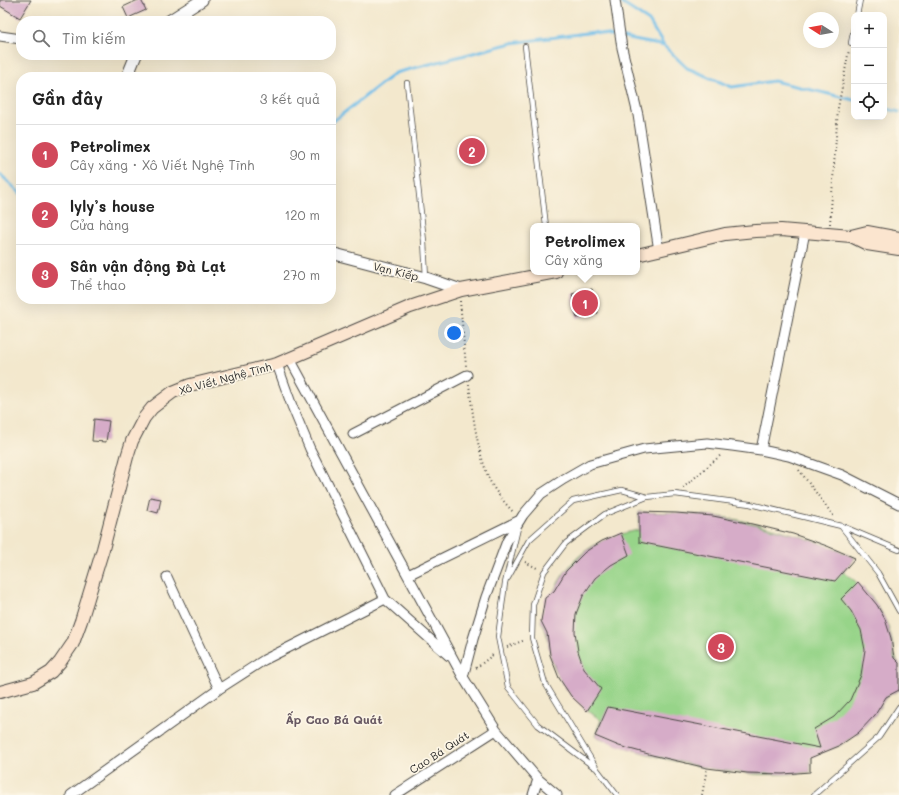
<!DOCTYPE html>
<html lang="vi">
<meta charset="utf-8">
<style>
:root{--surface:#fff;--page:#f2f2f2;--text:#222;--muted:#767676;--line:#e0e0e0;--accent:#d1495b}
body{margin:0;font-family:Mali,sans-serif;background:var(--page);color:var(--text)}
.controls{position:absolute;right:12px;top:12px;display:grid;overflow:hidden;border-radius:8px;box-shadow:0 4px 16px #0002}
.controls button{width:36px;height:36px;display:grid;place-items:center;padding:0;border:0;border-bottom:1px solid var(--line);background:var(--surface);color:var(--text);font:20px sans-serif}
.compass{position:absolute;left:803px;top:12px;width:36px;height:36px;border-radius:50%;background:var(--surface);box-shadow:0 4px 16px #0002;rotate:281deg}
.you{position:absolute;left:454px;top:333px;width:14px;height:14px;margin:-10px;border:3px solid #fff;border-radius:50%;background:#1a73e8;box-shadow:0 0 0 6px #1a73e833}
.badge{display:grid;place-items:center;width:26px;height:26px;border-radius:50%;background:var(--accent);color:#fff;font-size:13px;font-weight:700}
.pin{position:absolute;translate:-50% -50%;border:2px solid #fff;box-shadow:0 1px 4px #0006}
.popup{position:absolute;left:530px;top:223px;width:110px;height:52px;box-sizing:border-box;display:grid;place-content:center;border-radius:8px;background:var(--surface);filter:drop-shadow(0 1px 3px #0005);font-size:13px;white-space:nowrap;color:var(--muted)}
.popup b{font-size:15px;color:var(--text)}
.popup::after{content:'';position:absolute;left:50%;top:100%;margin-left:-8px;border:8px solid transparent;border-top-color:var(--surface)}
.list{margin:0;padding:0;list-style:none}
h2{display:flex;justify-content:space-between;align-items:center;height:52px;margin:0;padding:0 16px;font-size:17px}
h2 small{font-size:13px;font-weight:400;color:var(--muted)}
.list li{display:grid;grid-template-columns:26px 1fr auto;gap:12px;align-items:center;box-sizing:border-box;height:60px;padding:0 16px;border-top:1px solid var(--line)}
.list b{display:block;font-size:15px;white-space:nowrap}
.list p{margin:0;font-size:13px;white-space:nowrap;color:var(--muted)}
.list em{font-size:13px;font-style:normal;color:var(--muted)}
.icon{flex:none;width:22px;height:22px;fill:none;stroke:currentColor;stroke-width:2;stroke-linecap:round;stroke-linejoin:round}
.map{position:relative;flex:none;width:899px;height:795px;overflow:hidden}
.search{position:absolute;background:var(--surface);box-shadow:0 4px 16px #0002;left:16px;top:16px;width:320px;height:44px;display:flex;align-items:center;gap:10px;box-sizing:border-box;padding:0 14px;border-radius:16px;color:var(--muted);font-size:15px}
.panel{position:absolute;background:var(--surface);box-shadow:0 4px 16px #0002;left:16px;top:72px;width:320px;height:232px;border-radius:16px}
.map>svg:first-child{display:block}
.green{fill:#97d489;stroke:#61805a}
.lines{fill:none;stroke-linecap:round;stroke-linejoin:round}
.stream{stroke:#6ebde9;stroke-width:3}
.building{fill:#d6acc8}
.service-casing{stroke:#494743;stroke-width:6}
.minor-casing{stroke:#494743;stroke-width:11}
.tertiary-casing{stroke:#494743;stroke-width:13}
.secondary-casing{stroke:#494743;stroke-width:14}
.path{stroke:#494743;stroke-width:2;stroke-dasharray:1 3;stroke-linecap:butt}
.service{stroke:#fff;stroke-width:4.5}
.minor{stroke:#fff;stroke-width:9}
.tertiary{stroke:#fff;stroke-width:11}
.secondary{stroke:#fbe5cf;stroke-width:12}
.labels{text-anchor:middle;dominant-baseline:central;stroke-width:3.5;stroke-linejoin:round;paint-order:stroke}
.street-label{font-size:11px;fill:#2b2b2b;stroke:#fcf5e5}
.neighbourhood-label{font-size:12px;font-weight:bold;fill:#675862;stroke:#fcf5e5}
</style>
<div class="map">
<svg width="899" height="795" viewBox="0 0 899 795">
<rect width="100%" height="100%" fill="#fcf5e5"/>
<filter id="ink" filterUnits="userSpaceOnUse"><feTurbulence type="fractalNoise" baseFrequency=".025" numOctaves="2"/><feDisplacementMap in="SourceGraphic" scale="8" xChannelSelector="R" yChannelSelector="G"/><feConvolveMatrix kernelMatrix="1 2 1 2 8 2 1 2 1" color-interpolation-filters="sRGB"/></filter>
<filter id="wash" filterUnits="userSpaceOnUse"><feTurbulence type="fractalNoise" baseFrequency=".012" numOctaves="4" result="noise"/><feDisplacementMap in="SourceGraphic" scale="16" xChannelSelector="R" yChannelSelector="G"/><feGaussianBlur stdDeviation="0.9" result="paint"/><feColorMatrix in="noise" values="0 0 0 0 0 0 0 0 0 0 0 0 0 0 0 0 0 1.4 0 .05"/><feComposite in="paint" operator="in"/></filter>
<g filter="url(#wash)">
<rect width="100%" height="100%" fill="#f3e8cd"/>
<path class="green" d="M639,512C663,513 688,513 712,516C762,522 810,538 855,558L843,572C867,588 884,609 891,637C894,647 892,656 899,663V690L886,697L875,715L858,733L839,746L810,757V772C789,774 767,776 746,773C694,768 643,755 595,736L601,720C576,703 560,687 551,657C549,649 549,640 546,632C545,629 543,625 541,621C548,604 555,586 566,571C583,547 610,535 639,530Z"/>
<g class="lines">
<path class="stream" d="M617,0L649,21L664,46L687,68L732,87L774,81L854,100
M884,108L899,112
M331,123L395,73L512,43L594,32L664,46
M0,174L21,194"/>
</g>
<g id="blocks">
<path class="building" d="M0,0H31L20,18L0,6Z
M138,0H141L146,10L128,18L123,7Z
M592,289L598,313L577,318L572,294Z
M94,419L109,421L106,442L92,441Z
M150,497L161,499L158,513L147,510Z
M639,512L676,513L713,516L752,524L793,534L827,546L855,558L835,581L639,542Z
M621,533L629,555L611,565L595,578L583,596L576,614L575,632L578,651L584,669L601,689L587,711L571,696L559,678L550,655L547,633L541,621L545,598L554,591L566,571L585,552L602,541Z
M858,582L877,605L885,619L891,638L894,658L899,663V690L886,697L875,715L858,733L839,746L810,758V772L783,774L747,773L707,768L652,755L619,746L595,736L608,707L820,748L814,729L834,717L850,700L861,675L865,650L861,630L851,611L841,599Z"/>
</g>
</g>
<g filter="url(#ink)">
<use href="#blocks" fill-opacity="0" stroke="#494743" stroke-width="1"/>
<g class="lines">
<g class="service-casing">
<path id="service" d="M857,15L860,0
M851,43L854,28
M525,46L546,226
M407,83L424,241L426,278
M842,526L899,550
M518,528L505,583L498,637L508,687L538,725L594,767
M508,578L529,540L573,501L622,490L647,497
M617,795L597,769L545,683L532,638L533,605L544,572L566,543L605,514L647,497L675,494L750,504L841,526L878,573L899,611
M814,795L879,737L899,707"/>
</g>
<g class="minor-casing">
<path id="minor" d="M615,0L622,48L638,115L659,251
M0,36L21,39
M290,359L463,677L496,730L538,779L557,795
M277,364L292,406L310,449L385,599L449,656
M353,434L467,375
M761,450L805,232
M408,575L520,520
M167,577L219,689
M463,677L473,639L486,597L507,541L523,515L541,494L564,479L590,464L644,449L707,443L732,446L761,450L789,456L842,475L899,504
M71,795L219,689L264,660L385,599
M395,795L496,730
M533,795L538,779"/>
</g>
<g class="tertiary-casing">
<path id="tertiary" d="M169,21L202,0
M127,77L136,55
M331,253L426,278L461,290"/>
</g>
<g class="secondary-casing">
<path id="secondary" d="M851,236L867,244L899,249
M637,255L725,234L755,231L781,230L851,236L867,232L899,238
M0,692L33,683L51,672L60,662L73,643L81,621L103,549L127,457L132,441L144,418L152,408L161,401L173,392L190,385L277,364L410,307L461,290L556,272"/>
</g>
<path class="path" d="M830,224L838,108L849,50
M460,301L466,366
M469,384C473,416 477,451 490,481C496,493 505,503 514,513
M799,470L835,518
M683,488L722,454
M525,562L539,569
M507,647L525,640
M476,668L494,654
M702,795L707,768"/>
<use href="#service" class="service"/>
<use href="#minor" class="minor"/>
<use href="#tertiary" class="tertiary"/>
<use href="#secondary" class="secondary"/>
</g>
</g>
<g class="labels">
<g class="street-label">
<text transform="translate(396 271) rotate(14)">Vạn Kiếp</text>
<text transform="translate(225 378) rotate(-15)">Xô Viết Nghệ Tĩnh</text>
<text transform="translate(439 752) rotate(-33)">Cao Bá Quát</text>
</g>
<g class="neighbourhood-label">
<text x="334" y="719">Ấp Cao Bá Quát</text>
</g>
</g>
</svg>
<div class="controls">
<button>+</button>
<button>−</button>
<button><svg class="icon" aria-label="locate" viewBox="0 0 24 24"><circle cx="12" cy="12" r="6"/><path d="M12 2v4M12 18v4M2 12h4M18 12h4"/></svg></button>
</div>
<svg class="compass" viewBox="-18 -18 36 36"><path d="M0-13l5 13h-10z" fill="#e53935"/><path d="M0 13l5-13h-10z" fill="#767676"/></svg>
<div class="you"></div>
<div class="pin badge" style="left:585px;top:303px">1</div>
<div class="popup"><b>Petrolimex</b>Cây xăng</div>
<div class="pin badge" style="left:472px;top:151px">2</div>
<div class="pin badge" style="left:721px;top:647px">3</div>
<div class="search"><svg class="icon" aria-label="search" viewBox="0 0 24 24"><circle cx="10" cy="10" r="6"/><path d="M15 15l6 6"/></svg>Tìm kiếm</div>
<section class="panel">
<h2>Gần đây<small>3 kết quả</small></h2>
<ul class="list">
<li><span class="badge">1</span><div><b>Petrolimex</b><p>Cây xăng · Xô Viết Nghệ Tĩnh</p></div><em>90 m</em></li>
<li><span class="badge">2</span><div><b>lyly’s house</b><p>Cửa hàng</p></div><em>120 m</em></li>
<li><span class="badge">3</span><div><b>Sân vận động Đà Lạt</b><p>Thể thao</p></div><em>270 m</em></li>
</ul>
</section>
</div>
